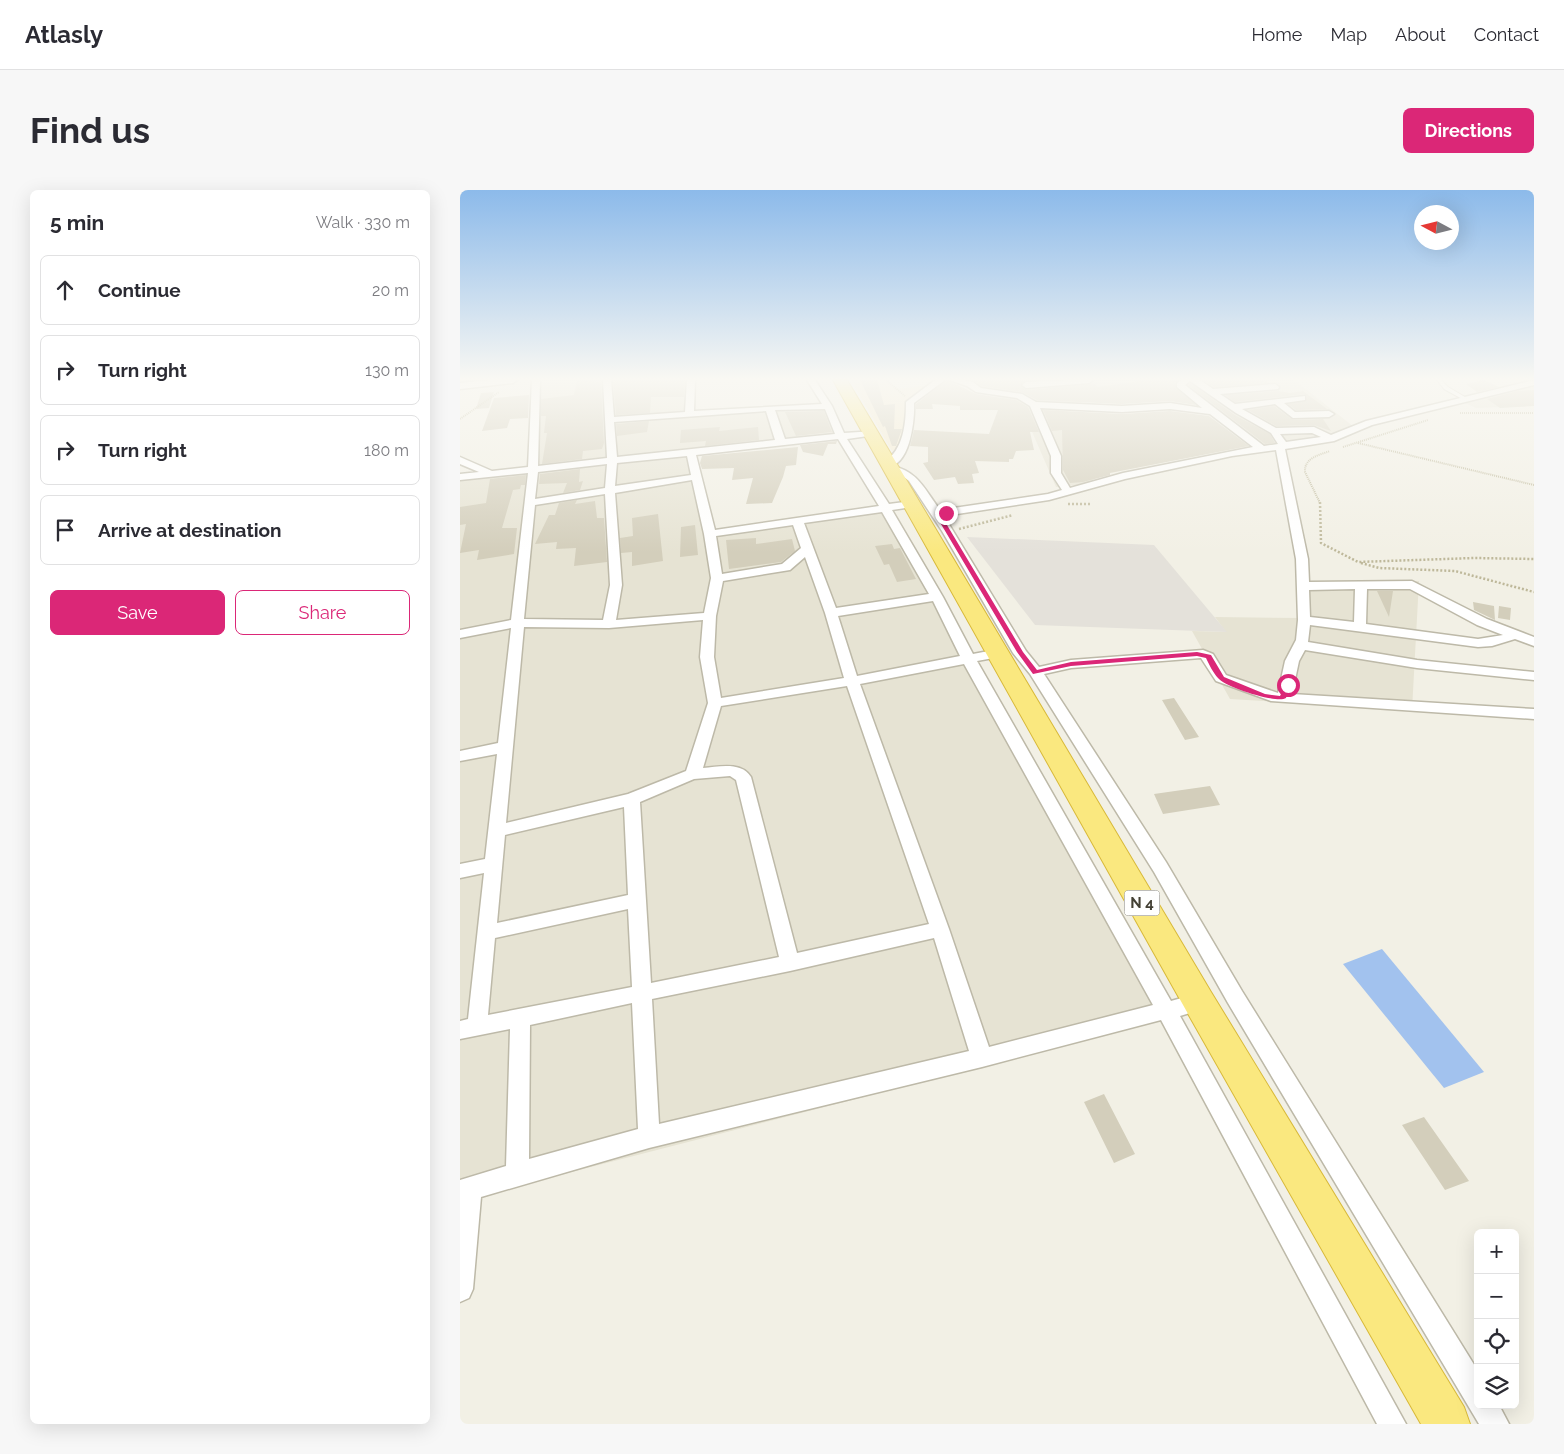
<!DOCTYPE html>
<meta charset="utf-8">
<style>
:root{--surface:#fff;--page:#f7f7f7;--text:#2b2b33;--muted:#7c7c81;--line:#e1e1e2;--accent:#db2777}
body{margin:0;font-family:Raleway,sans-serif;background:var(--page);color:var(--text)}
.controls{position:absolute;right:15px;bottom:15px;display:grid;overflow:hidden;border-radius:8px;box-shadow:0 5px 20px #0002}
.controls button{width:45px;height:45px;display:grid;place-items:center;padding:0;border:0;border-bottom:1px solid var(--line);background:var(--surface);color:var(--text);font:25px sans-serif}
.compass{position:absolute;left:954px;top:15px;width:45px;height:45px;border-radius:50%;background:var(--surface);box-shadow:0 5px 20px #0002;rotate:277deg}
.stop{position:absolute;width:15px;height:15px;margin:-11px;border:4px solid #db2777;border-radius:50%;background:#fff}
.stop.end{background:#db2777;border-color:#fff;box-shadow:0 1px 5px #0008}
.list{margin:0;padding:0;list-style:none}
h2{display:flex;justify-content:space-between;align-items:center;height:65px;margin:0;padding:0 20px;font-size:21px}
h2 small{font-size:16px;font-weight:400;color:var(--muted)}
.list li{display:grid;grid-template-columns:32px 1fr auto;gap:15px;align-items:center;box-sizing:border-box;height:70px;margin:0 10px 10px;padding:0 10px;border:1px solid var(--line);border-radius:8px}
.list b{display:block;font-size:19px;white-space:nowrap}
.list em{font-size:16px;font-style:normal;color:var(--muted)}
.actions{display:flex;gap:10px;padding:15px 20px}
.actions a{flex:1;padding:11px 0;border:1px solid var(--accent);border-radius:8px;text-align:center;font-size:18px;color:var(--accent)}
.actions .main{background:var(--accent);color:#fff}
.icon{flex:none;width:28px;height:28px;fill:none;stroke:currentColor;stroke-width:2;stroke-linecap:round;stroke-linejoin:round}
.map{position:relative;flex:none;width:1074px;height:1234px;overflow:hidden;border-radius:8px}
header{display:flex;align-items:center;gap:30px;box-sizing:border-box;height:70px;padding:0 25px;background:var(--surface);border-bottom:1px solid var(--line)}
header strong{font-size:24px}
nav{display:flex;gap:28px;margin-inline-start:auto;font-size:18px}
.intro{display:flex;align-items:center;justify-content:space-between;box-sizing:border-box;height:120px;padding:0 30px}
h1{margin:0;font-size:35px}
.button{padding:12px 22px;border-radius:8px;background:var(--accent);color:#fff;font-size:18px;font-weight:700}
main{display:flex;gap:30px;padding:0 30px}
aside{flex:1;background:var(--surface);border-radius:8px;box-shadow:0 5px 20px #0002}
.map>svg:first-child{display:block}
.residential{fill:#e6e3d3}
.commercial{fill:#f4ebd0}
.industrial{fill:#e4e1da}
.water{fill:#a2c2ee}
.building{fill:#d3cebb}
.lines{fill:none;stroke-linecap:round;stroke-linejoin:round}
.service-casing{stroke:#bdb9a8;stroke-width:2}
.minor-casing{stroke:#bdb9a8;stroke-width:3}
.trunk-casing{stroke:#d8b939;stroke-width:2}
.path-far1{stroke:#beb89a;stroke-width:2;stroke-dasharray:1 1;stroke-linecap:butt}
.path{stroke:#beb89a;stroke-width:2.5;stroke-dasharray:2 2;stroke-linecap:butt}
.service{fill:#fff;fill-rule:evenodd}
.minor{fill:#fff;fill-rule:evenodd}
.trunk{fill:#fae87f;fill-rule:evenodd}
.route{fill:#db2777}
.labels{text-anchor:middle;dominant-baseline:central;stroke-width:4;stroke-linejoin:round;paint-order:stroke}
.shield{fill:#fff;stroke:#7c7a72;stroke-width:1}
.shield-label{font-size:15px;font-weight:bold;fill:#444135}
</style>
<header>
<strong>Atlasly</strong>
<nav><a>Home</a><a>Map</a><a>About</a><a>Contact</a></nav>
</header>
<div class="intro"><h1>Find us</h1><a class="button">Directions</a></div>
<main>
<aside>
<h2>5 min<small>Walk · 330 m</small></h2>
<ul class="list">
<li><svg class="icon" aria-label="ahead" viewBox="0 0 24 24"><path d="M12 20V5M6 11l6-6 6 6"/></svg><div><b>Continue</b></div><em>20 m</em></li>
<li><svg class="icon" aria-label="right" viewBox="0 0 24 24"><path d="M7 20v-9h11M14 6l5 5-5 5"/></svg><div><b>Turn right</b></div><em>130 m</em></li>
<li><svg class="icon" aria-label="right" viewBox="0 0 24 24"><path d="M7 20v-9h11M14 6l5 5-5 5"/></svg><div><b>Turn right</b></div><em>180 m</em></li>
<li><svg class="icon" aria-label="arrive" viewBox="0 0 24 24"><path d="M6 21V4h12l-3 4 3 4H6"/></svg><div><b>Arrive at destination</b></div></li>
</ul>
<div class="actions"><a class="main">Save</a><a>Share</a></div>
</aside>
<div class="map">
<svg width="1074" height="1234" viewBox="0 0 1074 1234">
<rect width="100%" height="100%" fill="#f2f0e5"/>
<path class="residential" d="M78,190H230L227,224L368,215L385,247L229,263L245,345L424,318L704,830L6,1009L0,1074V286L72,279Z
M485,190H834L898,240L805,260L719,196L641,207L642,211L596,214L635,293L596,297L560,214Z
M1074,194V216L1016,218L1003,212Z
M959,391L952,520L770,509L732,441L766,442L755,427L843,428L842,396L852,394Z"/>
<path class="commercial" d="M391,190H426L438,199L460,196L470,198L463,203L454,214L452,228L441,260L432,261Z"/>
<path class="industrial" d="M507,347L694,355L767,442L575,435Z"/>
<path class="water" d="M922,759L1024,882L984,898L883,774Z"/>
<path class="building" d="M117,190L141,192L144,253L142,259L123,261L122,269L82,274L87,243H84L86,226H81V209L114,205Z
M168,190H225L224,207H191L190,223L156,225L153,192Z
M400,190H417L424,215L435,214L434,239H442L436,256H432L425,236L423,237Z
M487,190L516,204L556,210L568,217L579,242H570L574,260L556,261L553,269H549V272L515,271L519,283L512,284L514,293L498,294L495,287L474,290L463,273L468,272V257L450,256L454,240L529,244L538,220H500V216L472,214L473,219H456V214Z
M513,190H568L560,195L566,200L635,194L637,197L688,190H718L715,193L716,198L736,215L710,211L662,214L577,210L562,202L522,196Z
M763,190H806L808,193L754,197L745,191Z
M1024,190L1039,197L1017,202L1006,194Z
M730,193L775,225L810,244L815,253L805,254L728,195Z
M1074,200V216L1040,218L1027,209L1057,201Z
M818,201L830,203L843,201L867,219L836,220L828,214L846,211L847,206L845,204L775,212L765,205Z
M34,202L29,218L16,219L21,203Z
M69,205L68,228L50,229L47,238L22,241L34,208Z
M814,216L833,230L863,229L871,241L854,235L816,236L788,220Z
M583,220L662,224L710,221L749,226L789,256L650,283V285L623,292L610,293L603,280L602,240L592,241Z
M364,221L372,242L336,246L325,222Z
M189,231L187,242L157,246L156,234Z
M260,237L259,241L298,237L299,250L245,256L246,251L220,253L221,240Z
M377,251L376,254H368L363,266L343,262L340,255Z
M338,257L336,275L326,276L323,287L312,313L286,314L293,288L272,290L274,278L242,279L240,273L242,266Z
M120,279L119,292L123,291L120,300L103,303L107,293L79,294L80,284Z
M66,285L65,295H61L60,299L53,300L42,338H57L54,364L17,370L19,360L0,363L6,334L0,335V317L26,313L30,289Z
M117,310L115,314L135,311L137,328H144L147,372L114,376L116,358L96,359L97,352L75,354L89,325H95L99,313Z
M198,324L203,371L172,376V362L161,363L160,348L173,346L172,328Z
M235,335L238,365L220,367L221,337Z
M296,348V354L332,349L335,361L321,372L269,379L266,350Z
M432,354L434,359L440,358L456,389L437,392L429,374L424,375L415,356Z
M917,401H933L929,427Z
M1013,412L1034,416L1035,430L1014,420Z
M1039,416L1051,418L1050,430L1038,428Z
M714,508L739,547L725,550L702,510Z
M750,596L760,615L703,624L694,604Z
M644,904L675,964L654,973L624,912Z
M964,927L1009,991L985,1000L942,935Z"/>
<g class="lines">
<g class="service-casing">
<path id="service" d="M977,190H981L988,197L1010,210L1006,211L984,199Z"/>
</g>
<g class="minor-casing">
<path id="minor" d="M30,190H57L53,193L0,199V193Z
M72,190H80L78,276L147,268L143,190H151L154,227L225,222L227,190H235L234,221L362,214L347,190H355L372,216L384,243L415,241V245L387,249L429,314L452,311L457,314L452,317L432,320L483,407L513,464L539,459L546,463L544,466L517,471L711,811L739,803L746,806L749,812L746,818L720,826L946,1234H917L701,830L522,877L189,958L21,1007L13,1099L9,1108L0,1112V990L46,976L50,839L0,849V831L8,829L24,683L0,688V674L25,669L37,564L0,571V561L38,553L51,438L0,448V440L51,430L68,283L0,290V284L19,282L0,274V267L32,281L68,277ZM365,219L375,244L325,249L315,220ZM306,221L315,250L157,267L154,232ZM378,249L419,316L255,340L236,265ZM227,266L231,285L155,296L157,273ZM147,274L145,298L75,309L78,282ZM232,290L244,344L251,388L244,423L156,430L162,395L155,303ZM145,304L150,395L143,430L64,429L75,315ZM422,322L469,404L376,418L344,333ZM333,335L341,358L322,374L262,384L256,346ZM345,367L365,423L384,488L261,508L254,467L256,426L263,391L330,380ZM473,411L500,466L397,486L378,426ZM243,430L240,467L248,513L226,581L168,604L46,633L64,437L149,438ZM504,474L693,815L529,857L489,739L400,494ZM387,496L469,734L337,763L291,587C281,571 258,577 243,578L261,516ZM270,586L276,590L319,767L191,793L180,612L234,589ZM164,617L168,705L37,733L45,645ZM168,719L172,797L28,825L35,748ZM474,748L509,861L199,934L192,809L330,781ZM172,813L178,939L69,969L70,835Z
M475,190H485L454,213C455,229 450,281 424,276V272C444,260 446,232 446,212Z
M490,190H504L513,192L521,198L562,204L576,212L662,216L710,213L742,218L717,197V193L721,190H740L753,199L815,194L819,197L818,199L760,204L775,214L845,206V210L824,213L835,222L869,221L874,224L869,227L833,228L815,214L782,219L816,238L854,237L871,245L906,231L1074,190V195L912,235L874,251L825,259L848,369L849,392L952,391L1027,429L1074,447V456L1055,449L1032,456L1018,457L850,435L848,452L957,470L1074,482V490L957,478L845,460L839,471L832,504L1074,519V529L811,511L756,491L741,468L611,478L584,484L706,672L782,801L1018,1181V1215H1039L1049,1234H1019L768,813L694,682L570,484L553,463L482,341L449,291L439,283L427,279L432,276C458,281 465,300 480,320L588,304L602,300L591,283V266L570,216L557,208L516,202L507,196ZM730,191L776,223L811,243L818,254L804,256L725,195ZM580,218L662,222L710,219L750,224L793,257L663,283L610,298L601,283V266ZM852,243L861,247L826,252L820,244ZM816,260L836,369L838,430L836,450L825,471L818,503L766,485L753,464L743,460L611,470L579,477L566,461L484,326L589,310L665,289L772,266ZM895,399L894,432L850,427L849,400ZM907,399H950L1017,435L1043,445L1018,449L906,434Z
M608,190H633L629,193L566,198L562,195L566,192Z"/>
</g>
<g class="trunk-casing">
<path id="trunk" d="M373,190H387L751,802L1004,1217L1010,1234H961L727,822Z"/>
</g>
<path class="path-far1" d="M426,190L445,206
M1000,223H1074
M0,229L39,202
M898,253L1074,295
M883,257L968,230
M860,313L845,282C844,268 859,265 870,261"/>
<path class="path" d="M860,312L861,353L898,372L1014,368L1074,369
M608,314H630
M499,339L553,325
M901,373L919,378L995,381L1074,402"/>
<use href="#service" class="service"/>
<use href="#minor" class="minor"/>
<use href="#trunk" class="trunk"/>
</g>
<linearGradient id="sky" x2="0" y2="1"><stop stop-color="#8cbaea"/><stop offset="0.52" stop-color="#f9f8f3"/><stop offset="1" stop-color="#f9f8f3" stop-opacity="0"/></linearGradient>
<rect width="1074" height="363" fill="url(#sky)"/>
<path class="route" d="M486,321L488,324L481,325L563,462L577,480L611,472L737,462L751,465L764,487L805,504L820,506L826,494H830L826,508C817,514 765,497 758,488C753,483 749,474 746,468L737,466L611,476L573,484L557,462L475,324Z"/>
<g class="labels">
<rect class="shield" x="664.5" y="700.5" width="35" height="25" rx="4"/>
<g class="shield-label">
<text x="682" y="713">N 4</text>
</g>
</g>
</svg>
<div class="controls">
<button>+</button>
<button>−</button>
<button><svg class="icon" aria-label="locate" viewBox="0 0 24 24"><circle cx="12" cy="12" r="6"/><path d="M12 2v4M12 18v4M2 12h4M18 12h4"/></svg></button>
<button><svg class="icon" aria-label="layers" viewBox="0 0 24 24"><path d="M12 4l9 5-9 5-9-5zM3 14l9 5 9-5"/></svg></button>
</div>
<svg class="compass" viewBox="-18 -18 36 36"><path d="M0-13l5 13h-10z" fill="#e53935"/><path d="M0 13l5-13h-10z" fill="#7c7c81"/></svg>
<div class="stop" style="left:828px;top:495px"></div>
<div class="stop end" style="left:486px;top:323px"></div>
</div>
</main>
